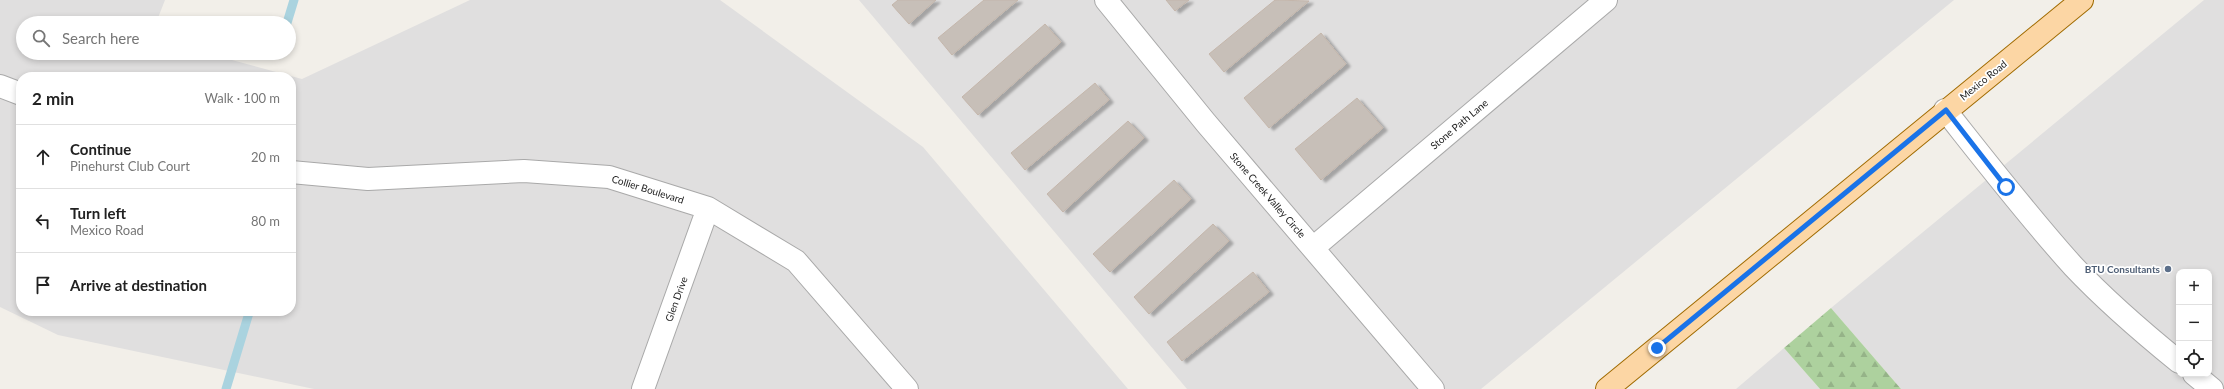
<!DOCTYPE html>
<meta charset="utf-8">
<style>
:root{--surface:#fff;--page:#f2f2f2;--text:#222;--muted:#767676;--line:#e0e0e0}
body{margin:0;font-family:Lato,sans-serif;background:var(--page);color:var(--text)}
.controls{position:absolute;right:12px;bottom:12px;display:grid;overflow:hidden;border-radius:8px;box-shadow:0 2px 6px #0003}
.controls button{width:36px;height:36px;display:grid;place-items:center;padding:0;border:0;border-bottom:1px solid var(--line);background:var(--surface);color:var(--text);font:20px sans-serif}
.stop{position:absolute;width:12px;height:12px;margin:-9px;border:3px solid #1a73e8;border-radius:50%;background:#fff}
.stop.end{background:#1a73e8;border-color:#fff;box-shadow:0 1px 4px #0008}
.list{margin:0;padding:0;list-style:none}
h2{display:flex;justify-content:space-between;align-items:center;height:52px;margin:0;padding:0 16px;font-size:17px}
h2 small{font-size:13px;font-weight:400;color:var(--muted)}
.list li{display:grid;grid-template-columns:26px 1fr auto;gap:12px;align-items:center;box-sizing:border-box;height:64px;padding:0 16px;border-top:1px solid var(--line)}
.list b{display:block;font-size:15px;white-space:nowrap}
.list p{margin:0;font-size:13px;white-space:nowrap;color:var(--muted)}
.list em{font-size:13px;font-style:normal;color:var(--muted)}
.icon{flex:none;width:22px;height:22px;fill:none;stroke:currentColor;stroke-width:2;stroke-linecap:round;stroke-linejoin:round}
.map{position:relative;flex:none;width:2224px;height:389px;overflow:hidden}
.search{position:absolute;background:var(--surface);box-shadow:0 2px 6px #0003;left:16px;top:16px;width:280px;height:44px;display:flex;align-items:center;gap:10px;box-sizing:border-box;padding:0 14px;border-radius:22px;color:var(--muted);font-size:15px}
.panel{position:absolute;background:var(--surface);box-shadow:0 2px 6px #0003;left:16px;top:72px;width:280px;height:244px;border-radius:16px}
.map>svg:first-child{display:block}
.residential{fill:#e0dfdf;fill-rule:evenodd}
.forest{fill:url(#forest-firs)}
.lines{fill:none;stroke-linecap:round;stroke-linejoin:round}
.stream{stroke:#aad3df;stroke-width:9}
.building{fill:#c7bfb8;stroke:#c4b6ab;filter:url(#shadow)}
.minor-casing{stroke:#a9a9a9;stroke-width:24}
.primary-casing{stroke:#a06b00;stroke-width:24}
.minor{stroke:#fff;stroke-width:22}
.primary{stroke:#fcd6a4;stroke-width:22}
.route{stroke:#1a73e8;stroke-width:5}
.service-dot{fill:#5c6f8a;stroke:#fff;stroke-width:1.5}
.labels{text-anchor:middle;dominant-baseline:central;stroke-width:3.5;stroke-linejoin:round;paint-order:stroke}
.street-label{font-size:10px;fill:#222;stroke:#fff}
.service-label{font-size:10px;font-weight:bold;fill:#4e5e75;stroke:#fff;text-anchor:end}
</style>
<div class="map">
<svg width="2224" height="389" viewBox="0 0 2224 389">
<defs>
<pattern id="forest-firs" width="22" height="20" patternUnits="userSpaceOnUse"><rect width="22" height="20" fill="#add19e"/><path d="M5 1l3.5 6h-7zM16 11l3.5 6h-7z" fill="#95b388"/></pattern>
<filter id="shadow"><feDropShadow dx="4.5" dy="2.5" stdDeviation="1" flood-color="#0004"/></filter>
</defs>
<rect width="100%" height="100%" fill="#f2efe9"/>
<path class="residential" d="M0,0H165L156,23H23V53H206L302,79L470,0H720L923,147L1128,389H314L58,335L0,307ZM21,77H291V311H21Z
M859,0H1954L1481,389H1187Z
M2204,0H2224V389H1901L1831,308ZM2179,272H2209V374H2179Z
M1784,348L1820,389H1736Z"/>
<path class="forest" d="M1831,308L1901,389H1820L1784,348Z"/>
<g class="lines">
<path class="stream" d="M287,23L294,0
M226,389L249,313"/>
</g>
<path class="building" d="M898,0H936L909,24L892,5Z
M984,0H1018L952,55L938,38Z
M1166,0H1189L1175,11Z
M1275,0L1309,1L1224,72L1209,54Z
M1045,24L1061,42L978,115L962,97Z
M1321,33L1346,64L1269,128L1244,98Z
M1095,83L1109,100L1025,170L1011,153Z
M1357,98L1383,128L1321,180L1295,149Z
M1128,121L1144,138L1063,212L1047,194Z
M1174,180L1191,199L1110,272L1093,254Z
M1213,224L1229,241L1149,314L1134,297Z
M1253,272L1269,292L1182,361L1167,342Z"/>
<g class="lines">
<g class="minor-casing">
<path id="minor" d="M1106,0L1206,123L1433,389
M0,86L21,94
M1945,110C1987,163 2028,216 2073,266C2106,301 2142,332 2179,362
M291,172L368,179L524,171L609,177L708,208L796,261L907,389
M1313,248L1606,0
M2194,374L2212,389
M643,389L708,208"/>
</g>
<g class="primary-casing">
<path id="primary" d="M1607,389L2082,0"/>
</g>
<use href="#minor" class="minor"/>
<use href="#primary" class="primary"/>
</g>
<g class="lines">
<path class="route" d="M1657,348L1946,110L2006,187"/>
</g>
<circle class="service-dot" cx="2168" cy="269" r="4"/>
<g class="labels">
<g class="street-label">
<text transform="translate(1983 80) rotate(-39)">Mexico Road</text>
<text transform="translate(1459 124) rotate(-40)">Stone Path Lane</text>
<text transform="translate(648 189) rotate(17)">Collier Boulevard</text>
<text transform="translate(1268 195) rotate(49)">Stone Creek Valley Circle</text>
<text transform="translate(676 299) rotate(-70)">Glen Drive</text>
</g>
<g class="service-label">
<text x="2160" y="269">BTU Consultants</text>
</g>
</g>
</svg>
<div class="controls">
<button>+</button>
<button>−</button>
<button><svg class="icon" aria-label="locate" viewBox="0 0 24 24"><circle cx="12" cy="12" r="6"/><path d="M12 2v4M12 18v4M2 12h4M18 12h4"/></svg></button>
</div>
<div class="stop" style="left:2006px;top:187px"></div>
<div class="stop end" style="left:1657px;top:348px"></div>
<div class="search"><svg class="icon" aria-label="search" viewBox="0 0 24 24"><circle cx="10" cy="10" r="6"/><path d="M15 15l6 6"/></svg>Search here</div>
<section class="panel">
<h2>2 min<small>Walk · 100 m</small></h2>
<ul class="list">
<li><svg class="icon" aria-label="ahead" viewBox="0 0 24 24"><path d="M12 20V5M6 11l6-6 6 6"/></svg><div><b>Continue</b><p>Pinehurst Club Court</p></div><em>20 m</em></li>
<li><svg class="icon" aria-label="left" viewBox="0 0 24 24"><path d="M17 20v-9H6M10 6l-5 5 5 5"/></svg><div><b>Turn left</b><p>Mexico Road</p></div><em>80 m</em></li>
<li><svg class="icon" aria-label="arrive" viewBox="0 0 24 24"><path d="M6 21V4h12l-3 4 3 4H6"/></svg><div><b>Arrive at destination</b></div></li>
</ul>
</section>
</div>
